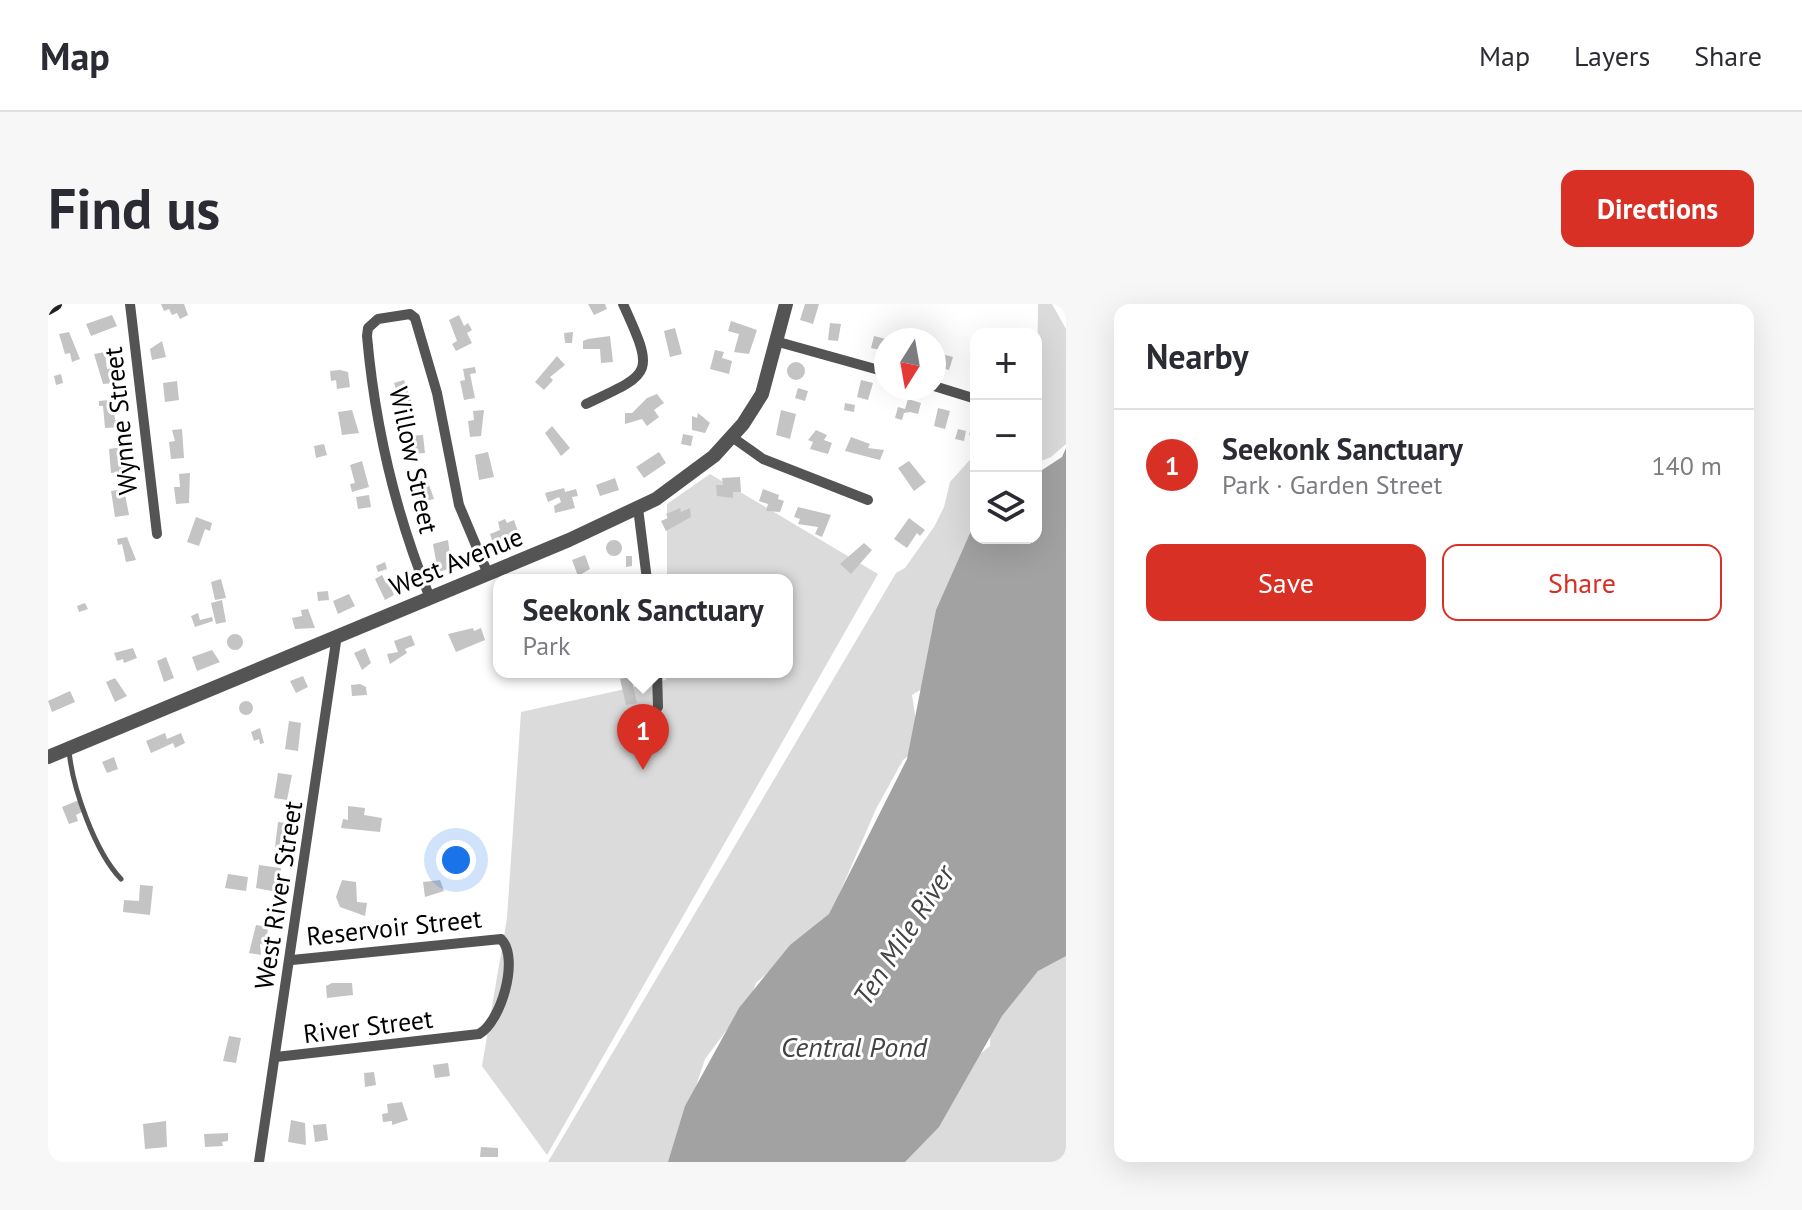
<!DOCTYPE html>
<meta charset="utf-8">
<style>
:root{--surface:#fff;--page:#f7f7f7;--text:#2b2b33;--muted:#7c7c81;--line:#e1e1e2;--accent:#d93025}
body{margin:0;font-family:"PT Sans",sans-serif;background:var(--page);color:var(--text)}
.controls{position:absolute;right:24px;top:24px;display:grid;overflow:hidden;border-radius:16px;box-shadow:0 8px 32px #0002}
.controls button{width:72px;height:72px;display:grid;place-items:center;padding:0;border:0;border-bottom:2px solid var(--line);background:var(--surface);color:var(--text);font:40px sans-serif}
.compass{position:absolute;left:826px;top:24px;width:72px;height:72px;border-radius:50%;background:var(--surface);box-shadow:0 8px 32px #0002;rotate:191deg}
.you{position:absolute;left:408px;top:556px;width:28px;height:28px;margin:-20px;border:6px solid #fff;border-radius:50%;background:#1a73e8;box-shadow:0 0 0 12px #1a73e833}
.badge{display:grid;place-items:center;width:52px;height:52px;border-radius:50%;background:var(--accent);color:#fff;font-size:26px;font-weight:700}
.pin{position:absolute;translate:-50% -66px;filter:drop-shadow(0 2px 4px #0008)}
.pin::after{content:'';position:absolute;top:42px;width:28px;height:24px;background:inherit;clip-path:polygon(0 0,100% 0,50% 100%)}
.popup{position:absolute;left:445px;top:270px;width:300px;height:104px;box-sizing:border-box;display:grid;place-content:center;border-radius:16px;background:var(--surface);filter:drop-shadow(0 2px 6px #0005);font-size:26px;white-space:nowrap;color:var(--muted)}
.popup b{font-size:30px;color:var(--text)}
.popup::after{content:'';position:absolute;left:50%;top:100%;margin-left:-16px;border:16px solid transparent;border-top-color:var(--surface)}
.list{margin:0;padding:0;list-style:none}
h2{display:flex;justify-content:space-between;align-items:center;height:104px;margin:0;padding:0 32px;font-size:34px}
h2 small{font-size:26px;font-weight:400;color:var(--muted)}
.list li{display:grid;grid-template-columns:52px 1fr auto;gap:24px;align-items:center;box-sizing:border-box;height:112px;padding:0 32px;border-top:2px solid var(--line)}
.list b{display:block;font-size:30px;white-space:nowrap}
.list p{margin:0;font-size:26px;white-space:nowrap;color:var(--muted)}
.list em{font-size:26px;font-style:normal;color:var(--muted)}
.actions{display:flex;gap:16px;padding:24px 32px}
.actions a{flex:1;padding:18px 0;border:2px solid var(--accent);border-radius:16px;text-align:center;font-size:28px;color:var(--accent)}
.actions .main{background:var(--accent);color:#fff}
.icon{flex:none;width:44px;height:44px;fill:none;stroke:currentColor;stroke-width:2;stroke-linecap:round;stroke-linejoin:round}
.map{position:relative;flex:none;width:1018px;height:858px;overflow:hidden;border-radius:16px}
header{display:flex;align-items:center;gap:48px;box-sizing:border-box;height:112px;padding:0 40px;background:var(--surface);border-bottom:2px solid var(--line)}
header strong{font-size:38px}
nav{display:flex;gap:44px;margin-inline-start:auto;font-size:28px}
.intro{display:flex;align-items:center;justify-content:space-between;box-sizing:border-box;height:192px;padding:0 48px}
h1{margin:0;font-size:56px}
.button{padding:20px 36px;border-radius:16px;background:var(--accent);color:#fff;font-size:28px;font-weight:700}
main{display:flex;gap:48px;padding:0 48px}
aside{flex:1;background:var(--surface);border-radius:16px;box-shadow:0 8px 32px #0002}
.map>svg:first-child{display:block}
.green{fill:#dbdbdb}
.water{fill:#a2a2a2}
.building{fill:#c4c4c4}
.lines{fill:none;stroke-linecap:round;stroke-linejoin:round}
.service{stroke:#545454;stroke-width:5}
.minor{stroke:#545454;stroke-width:10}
.tertiary{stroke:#545454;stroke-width:14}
.secondary{stroke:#212121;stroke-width:14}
.labels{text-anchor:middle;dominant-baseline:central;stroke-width:6;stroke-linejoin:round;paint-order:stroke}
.street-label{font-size:26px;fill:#000;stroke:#fff}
.water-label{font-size:28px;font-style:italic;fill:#434343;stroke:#fff}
</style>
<header>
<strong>Map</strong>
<nav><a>Map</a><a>Layers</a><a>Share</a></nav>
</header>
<div class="intro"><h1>Find us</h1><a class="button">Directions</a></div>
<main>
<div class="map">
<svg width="1018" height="858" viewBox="0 0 1018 858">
<rect width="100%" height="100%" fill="#fff"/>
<path class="green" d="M990,0H1004L1018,25V140L1003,153L993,157L988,175Z
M928,149V223L882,380L864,391L872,444L855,456L828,505L780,616L708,679L702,695L657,755L623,858H500L848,269L857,264L886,223L896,203L902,178Z
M662,170L830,270L499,851L434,762L459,614L473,408L618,376L619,368H739V276H619V200Z
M1018,644V858H853L927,754L942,742L943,705Z"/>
<path class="water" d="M1018,144V652L990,667L954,712L891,823L857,858H620L637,802L691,704L742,641L781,610L859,455L888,306L927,218L928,234H988V170L1014,153Z"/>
<path class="building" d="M113,0H136L140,11L132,15L129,9L124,11L121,5L116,7Z
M540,0H557L559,5L546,11Z
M757,0H771L765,20L752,16Z
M64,11L69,22L43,32L38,20Z
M411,11L416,22L420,19L424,26L419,29L424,39L408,47L404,40L409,37L401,16Z
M683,17L709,26L701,50L686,48L691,30L680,27Z
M782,19L793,20L790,37L780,36Z
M627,24L634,50L622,53L616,27Z
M21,28L32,55L24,58L22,49L17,50L11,30Z
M525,28L524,39H517L516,29Z
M562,32L565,58L553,59L552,45H535V37L540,35Z
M826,32L838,35V47L823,44Z
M114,37L118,53L104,56L102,45Z
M667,46L676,48L674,54L684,57L681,70L662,65Z
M57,48L59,65L65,64L69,72L66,79L55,80L46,50Z
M886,48L905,53L901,66L886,62Z
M509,52L517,61L502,73L505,76L496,86L487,78Z
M739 67a9 9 0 1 1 18 0a9 9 0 1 1-18 0Z
M427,63L428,69L422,70L427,94L416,96L412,77L417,76L415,65Z
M292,66L300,68L302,83L289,85L288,76L283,77L282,67Z
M13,70L15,79L8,81L6,72Z
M356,76L369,115L359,119L346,79Z
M813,76L825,79L820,96L809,93Z
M129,77L131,96L117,98L115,79Z
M750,84L760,87L757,97L747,94Z
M609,90L616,99L606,106L611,113L599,122L594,115L577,120V109H584L599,94Z
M860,95L873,99L870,110L862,108L856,109L854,116L847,114L850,103L857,105Z
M61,96L62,106H66L67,116L74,115V123L57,124L55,102H51V97Z
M797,99L807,101L806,108L796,106Z
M890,104L902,107L897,125L886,122Z
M304,106L311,129L294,131L290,108Z
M436,106L433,132L422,133L420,117L426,116L425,107Z
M733,106L748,110L742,135L728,131Z
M650,109L662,119L657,129L644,126V112L649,114Z
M928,110V133L921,131Z
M504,122L522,144L513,152L497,129Z
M134,125L136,154L123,155L121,138L127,137L124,126Z
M910,125L918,127L916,137L907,135Z
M768,126L779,131L776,136L784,139L780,150L762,145L765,138L760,136Z
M635,130L645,132L643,142L633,140Z
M375,131L377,149L363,150L361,132Z
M803,133L822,140L820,144L836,146L832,156L797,147Z
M276,140L279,151L268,154L266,142Z
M74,143L76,167L63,169L61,145Z
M440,148L446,173L431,176L427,151Z
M611,148L618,159L596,174L588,163Z
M314,157L321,183L304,188L302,180L307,179L302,161Z
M861,157L878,178L866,187L850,164Z
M142,169L141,199L128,200L126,183H132L131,170Z
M377,169L386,195L369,199L366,172Z
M692,173L693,188H685V194L669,192L668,181H675L674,174Z
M567,174L571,186L552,192L548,181Z
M516,184L517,188L528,185L530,192L524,193L527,204L507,209L506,202L513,198L511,193L500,198L497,189Z
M76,185L81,211L67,213L63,187Z
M715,185L731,191L730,195L736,197L732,208L718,207L720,200L711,197Z
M321,191L323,203L310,205L308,193Z
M750,203L783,211L774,233L767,230L770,223L750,220L752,215L746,213Z
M632,204L633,208L642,204L643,213L618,227L613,217L620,214L618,210Z
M148,213L164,219L162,227L157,225L151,242L139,238Z
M861,214L877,226L872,232L869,229L859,244L846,235Z
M457,215L459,219L466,216L470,228L455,232L457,238L446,242L442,230L452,226L450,218Z
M79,233L88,256L78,258L74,240L70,241L69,235Z
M558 244a8 8 0 1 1 16 0a8 8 0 1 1-16 0Z
M400,236L404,264L390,268L385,240Z
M816,239L824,246L803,270L792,260Z
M537,251L542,265L530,272L524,256Z
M578,252H584V262L578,263Z
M337,258L339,265L330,268L328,262Z
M334,271L338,279L343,276L346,282L343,284L346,291L337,296L327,275Z
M173,275L178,294L167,296L163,278Z
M280,287L281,296L270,297L269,288Z
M301,290L307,302L290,310L285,297Z
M174,296L178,318L168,320L163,299Z
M37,299L40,305L31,308L29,302Z
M260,305L267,324L247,325L244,314L254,312L253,306Z
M150,309L152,316L164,313L165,317L147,323L143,312Z
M425,324L426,327L433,324L437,336L408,348L400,330Z
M179 338a8 8 0 1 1 16 0a8 8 0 1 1-16 0Z
M363,331L367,341L357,345L359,349L342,360L339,350L350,348L346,337Z
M85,344L89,354L76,359L75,355L69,357L66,349Z
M317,344L323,359L314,366L306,349Z
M164,346L172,358L149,367L144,353Z
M118,353L126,374L116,378L109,357Z
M255,372L260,383L248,389L242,377Z
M583,373L589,399L578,401L572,375Z
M67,374L79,392L67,398L58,378Z
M312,380L318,383L319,391L304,392L303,381Z
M22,387L27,398L4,408L0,397Z
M191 404a7 7 0 1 1 14 0a7 7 0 1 1-14 0Z
M241,417L253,419L250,447L237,445Z
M212,424L216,439L212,440L211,435L206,437L203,428Z
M117,429L119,435L133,429L137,439L127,444L125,439L103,449L98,437Z
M66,453L70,465L59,469L54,458Z
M230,469L244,471L239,496L226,494Z
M31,496L36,507L28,511L30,517L21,520L14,503Z
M300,502L317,504L316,511L334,514L332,528L293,524L295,515L300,516Z
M230,518L239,519V545L227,543Z
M211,561L233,564L229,588L208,584Z
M180,570L200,573L198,587L177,584Z
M294,576L308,578L309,598L319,599L317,612L292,603L288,593Z
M392,576L396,587L377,593L375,578Z
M92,581L105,582L102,611L75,608L76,596L91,597Z
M208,621L220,623L218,641L212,640L213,651L201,649Z
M284,679H304L305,691L279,694L278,682Z
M264,721H276V732L263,731Z
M181,732L193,734L188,759L175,757Z
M400,759L402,772L387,774L385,761Z
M326,768L328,781L317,783L316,769Z
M354,798L360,816L344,821V817L335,818L334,810L340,809L339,800Z
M243,816L257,819L258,841L240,838Z
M118,817L119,843L97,845L95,820Z
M278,820L280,836L267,838L265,821Z
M180,829V837L174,838L175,842L157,843L156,830Z
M433,843L450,844V853H432Z"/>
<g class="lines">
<path class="service" d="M21,446C24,483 47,548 73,575"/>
<path class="minor" d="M82,0L109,230
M727,37L838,68
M886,82L928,95
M538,100C605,69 607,70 575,0
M684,133L715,155L820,196
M590,204L599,276
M382,294C348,211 327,122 319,32L320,24L330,15L362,10L367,14L389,89L411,201L440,270
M609,368L610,403
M228,753L431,730C453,718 472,654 453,635L244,656
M211,858L289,331"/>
<path class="tertiary" d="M0,453L521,236L608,195L666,152L695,120L714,90L738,0"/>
<path class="secondary" d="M0,4L7,0"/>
</g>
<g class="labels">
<g class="street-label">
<text transform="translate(72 117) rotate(-96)">Wynne Street</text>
<text transform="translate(366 156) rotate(78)">Willow Street</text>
<text transform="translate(408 257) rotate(-22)">West Avenue</text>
<text transform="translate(230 591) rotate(-81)">West River Street</text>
<text transform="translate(346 623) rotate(-6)">Reservoir Street</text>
<text transform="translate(320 722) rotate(-7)">River Street</text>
</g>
<g class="water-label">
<text transform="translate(855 631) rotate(-57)">Ten Mile River</text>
<text x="806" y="742">Central Pond</text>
</g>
</g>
</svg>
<div class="controls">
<button>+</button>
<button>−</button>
<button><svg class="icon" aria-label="layers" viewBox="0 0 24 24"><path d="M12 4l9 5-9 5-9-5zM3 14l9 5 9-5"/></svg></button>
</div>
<svg class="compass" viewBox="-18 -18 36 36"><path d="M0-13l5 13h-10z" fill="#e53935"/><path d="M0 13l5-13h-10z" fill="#7c7c81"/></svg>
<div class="you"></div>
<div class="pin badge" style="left:595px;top:466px">1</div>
<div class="popup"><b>Seekonk Sanctuary</b>Park</div>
</div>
<aside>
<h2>Nearby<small></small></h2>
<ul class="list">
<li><span class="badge">1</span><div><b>Seekonk Sanctuary</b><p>Park · Garden Street</p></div><em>140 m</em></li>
</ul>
<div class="actions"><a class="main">Save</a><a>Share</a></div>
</aside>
</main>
